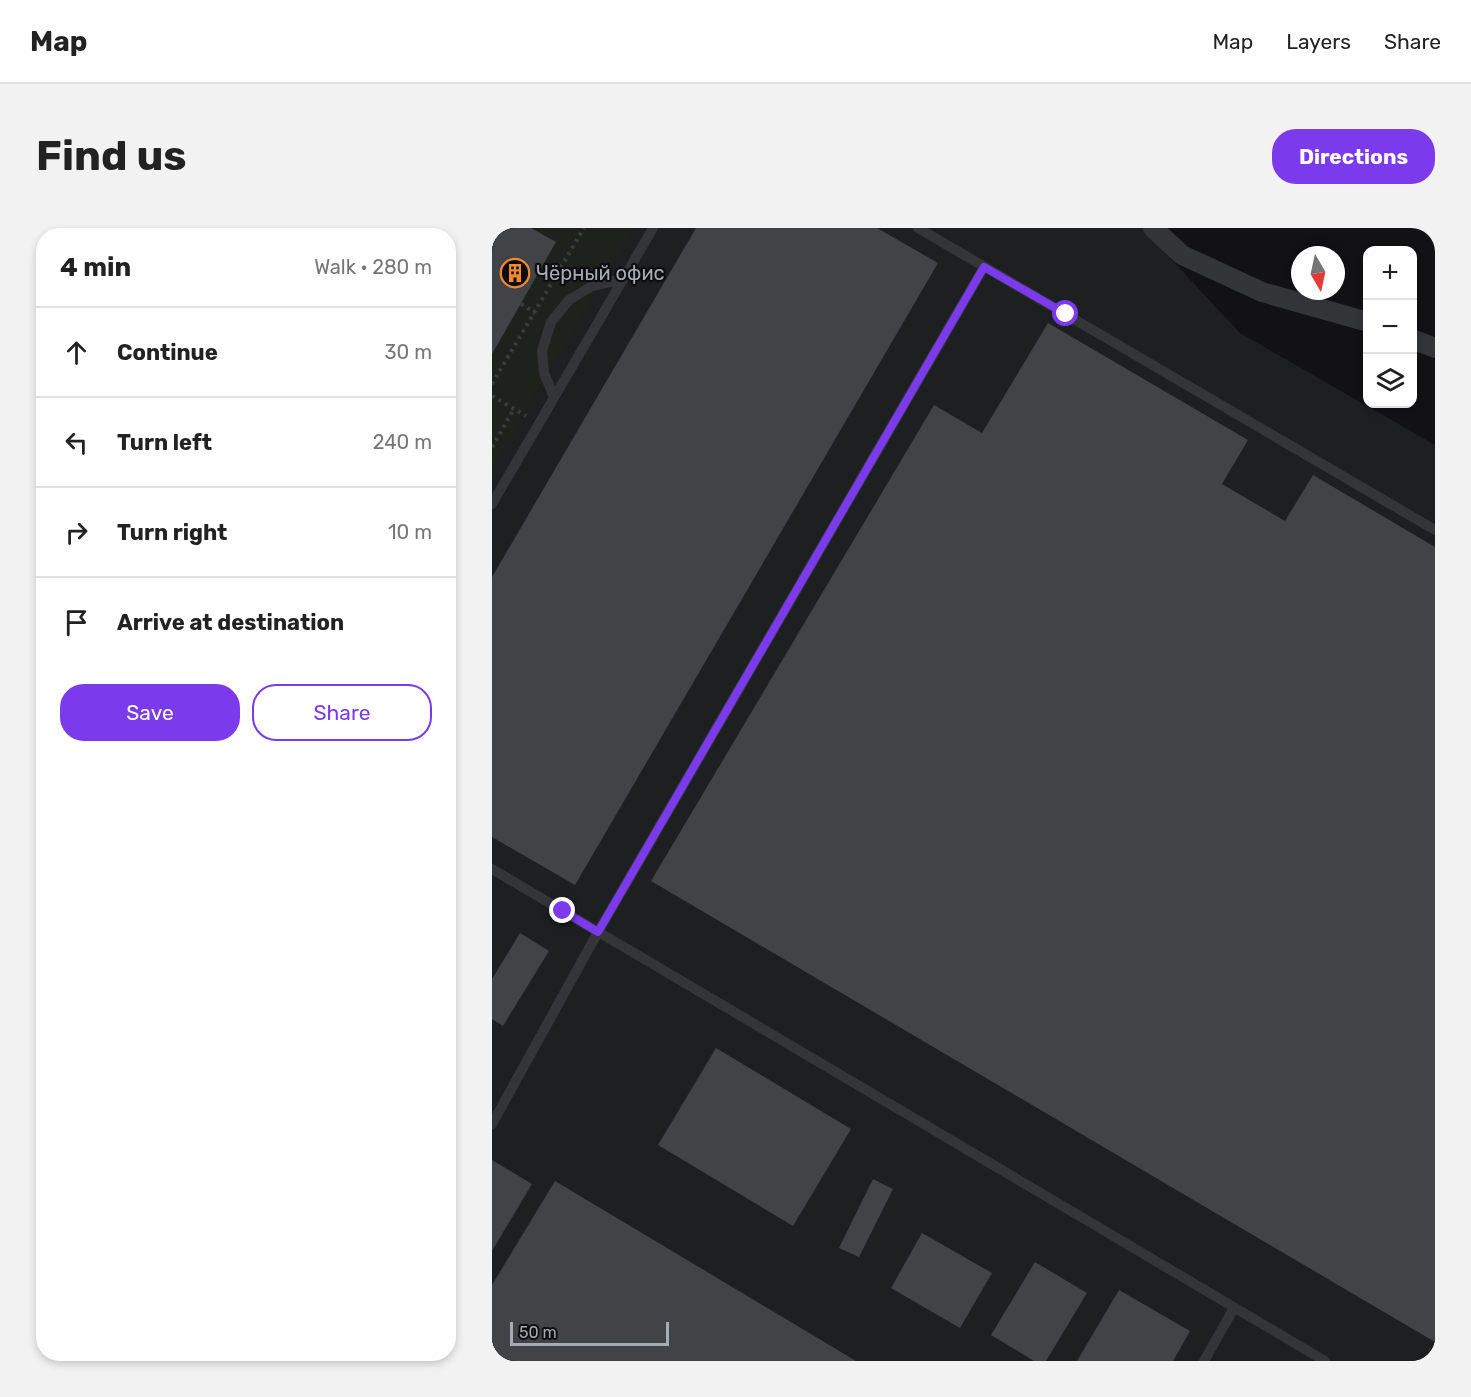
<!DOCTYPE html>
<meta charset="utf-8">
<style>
:root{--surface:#fff;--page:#f2f2f2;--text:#222;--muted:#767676;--line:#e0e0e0;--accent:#7c3aed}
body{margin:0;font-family:Rubik,sans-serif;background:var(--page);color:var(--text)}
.controls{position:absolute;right:18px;top:18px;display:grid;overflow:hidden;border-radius:12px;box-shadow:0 3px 9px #0003}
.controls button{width:54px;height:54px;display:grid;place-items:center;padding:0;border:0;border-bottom:2px solid var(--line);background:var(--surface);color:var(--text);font:30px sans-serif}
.compass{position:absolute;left:799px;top:18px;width:54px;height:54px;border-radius:50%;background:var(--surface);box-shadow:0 3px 9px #0003;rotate:171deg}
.scale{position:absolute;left:18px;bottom:15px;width:159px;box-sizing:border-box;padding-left:6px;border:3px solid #a4acb4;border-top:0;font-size:16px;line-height:21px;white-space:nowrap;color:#a4acb4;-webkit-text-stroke:4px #0d0d0f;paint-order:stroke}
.stop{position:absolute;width:18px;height:18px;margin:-14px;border:4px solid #7c3aed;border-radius:50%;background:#fff}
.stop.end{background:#7c3aed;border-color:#fff;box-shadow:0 2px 6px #0008}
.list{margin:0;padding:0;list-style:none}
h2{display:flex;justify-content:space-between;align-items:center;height:78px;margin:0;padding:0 24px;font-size:26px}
h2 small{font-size:20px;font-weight:400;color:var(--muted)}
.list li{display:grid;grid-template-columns:39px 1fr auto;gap:18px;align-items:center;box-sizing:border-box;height:90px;padding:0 24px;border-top:2px solid var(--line)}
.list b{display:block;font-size:22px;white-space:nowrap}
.list em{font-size:20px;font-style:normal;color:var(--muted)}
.actions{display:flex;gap:12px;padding:18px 24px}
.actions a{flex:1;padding:14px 0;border:2px solid var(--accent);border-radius:24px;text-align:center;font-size:21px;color:var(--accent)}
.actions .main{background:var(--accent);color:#fff}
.icon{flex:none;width:33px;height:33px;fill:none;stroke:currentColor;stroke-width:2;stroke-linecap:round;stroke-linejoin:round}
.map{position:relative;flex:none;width:943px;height:1133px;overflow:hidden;border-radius:24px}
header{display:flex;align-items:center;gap:36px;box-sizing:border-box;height:84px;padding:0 30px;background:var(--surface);border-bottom:2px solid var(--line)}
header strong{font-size:28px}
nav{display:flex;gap:33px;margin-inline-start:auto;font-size:21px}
.intro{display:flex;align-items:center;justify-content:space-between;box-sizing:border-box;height:144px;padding:0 36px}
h1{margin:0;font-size:42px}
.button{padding:15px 27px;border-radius:24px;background:var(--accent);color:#fff;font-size:21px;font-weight:700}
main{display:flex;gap:36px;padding:0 36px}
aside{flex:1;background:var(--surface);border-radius:24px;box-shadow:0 3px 9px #0003}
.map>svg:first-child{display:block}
.built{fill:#1e1f21}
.green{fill:#1d231c}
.building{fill:#414347}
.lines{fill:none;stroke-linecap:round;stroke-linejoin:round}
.path{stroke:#393c40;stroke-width:4;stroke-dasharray:3 4.5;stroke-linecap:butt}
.lane{stroke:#333539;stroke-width:10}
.street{stroke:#333539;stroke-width:20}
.route{stroke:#7c3aed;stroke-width:8}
.labels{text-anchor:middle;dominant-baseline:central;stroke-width:4.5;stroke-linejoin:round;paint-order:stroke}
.poi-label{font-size:20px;fill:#a4acb4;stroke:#0d0d0f;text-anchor:start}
</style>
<header>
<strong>Map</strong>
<nav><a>Map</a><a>Layers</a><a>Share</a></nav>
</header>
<div class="intro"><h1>Find us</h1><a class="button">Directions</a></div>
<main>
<aside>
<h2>4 min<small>Walk · 280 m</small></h2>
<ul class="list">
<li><svg class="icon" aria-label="ahead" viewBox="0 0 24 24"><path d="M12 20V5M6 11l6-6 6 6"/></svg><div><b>Continue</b></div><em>30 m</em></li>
<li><svg class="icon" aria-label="left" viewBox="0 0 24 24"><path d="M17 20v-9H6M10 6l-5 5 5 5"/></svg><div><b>Turn left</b></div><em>240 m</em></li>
<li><svg class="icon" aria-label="right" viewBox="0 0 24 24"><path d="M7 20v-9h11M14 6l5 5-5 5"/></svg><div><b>Turn right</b></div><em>10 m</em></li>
<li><svg class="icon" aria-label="arrive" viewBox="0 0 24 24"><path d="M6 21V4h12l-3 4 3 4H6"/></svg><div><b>Arrive at destination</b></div></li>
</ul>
<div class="actions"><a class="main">Save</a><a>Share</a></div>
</aside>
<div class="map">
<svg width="943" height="1133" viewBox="0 0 943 1133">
<rect width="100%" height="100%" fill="#121214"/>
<path class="built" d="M0,0H650L748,105L943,217V1133H0Z"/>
<path class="green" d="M0,0H142L0,240Z"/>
<path class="building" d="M3,0H39L64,14L0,126V5Z
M204,0H385L446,35L83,657L0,609V349Z
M556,95L756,212L730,256L793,293L821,247L943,319V1114L159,653L442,177L490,205Z
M28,705L57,723L11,798L0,791V751Z
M224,820L359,901L301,998L166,917Z
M0,932L40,956L0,1023Z
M381,951L401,961L367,1029L347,1020Z
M63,953L364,1133H0V1057Z
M430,1005L500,1045L468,1100L399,1060Z
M543,1034L595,1065L554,1133H542L499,1107Z
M627,1062L698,1103L681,1133H585Z"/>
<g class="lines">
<path class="path" d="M29,76L43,85
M0,156L92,0
M0,168L34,188
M0,219L22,181"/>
<path class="lane" d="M426,0L943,302
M62,169L52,145L50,123L59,94L77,72L100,58L131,51
M0,276L161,0
M0,641L833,1133
M0,896L106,704L492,39
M712,1133L742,1080"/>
<path class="street" d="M661,0L690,27L770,64L876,94
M920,111L943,120"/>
</g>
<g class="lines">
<path class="route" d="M71,683L106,704L492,39L574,86"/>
</g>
<defs>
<g id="building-ring" transform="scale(1.5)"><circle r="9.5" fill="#0d0d0f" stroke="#f0892d" stroke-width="1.5"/><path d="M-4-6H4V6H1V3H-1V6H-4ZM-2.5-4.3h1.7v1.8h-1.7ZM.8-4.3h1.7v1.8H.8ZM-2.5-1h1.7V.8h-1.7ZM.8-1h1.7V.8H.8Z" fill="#f0892d"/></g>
</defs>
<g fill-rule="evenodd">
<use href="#building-ring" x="23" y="45"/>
</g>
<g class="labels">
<g class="poi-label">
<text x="44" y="45">Чёрный офис</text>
</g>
</g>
</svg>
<div class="controls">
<button>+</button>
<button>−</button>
<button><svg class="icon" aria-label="layers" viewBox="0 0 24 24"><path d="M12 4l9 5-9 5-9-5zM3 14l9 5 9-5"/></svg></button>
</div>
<svg class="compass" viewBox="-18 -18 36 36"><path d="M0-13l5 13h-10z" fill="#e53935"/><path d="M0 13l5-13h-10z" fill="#767676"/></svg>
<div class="scale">50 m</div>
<div class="stop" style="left:574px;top:86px"></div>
<div class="stop end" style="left:71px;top:683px"></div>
</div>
</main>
